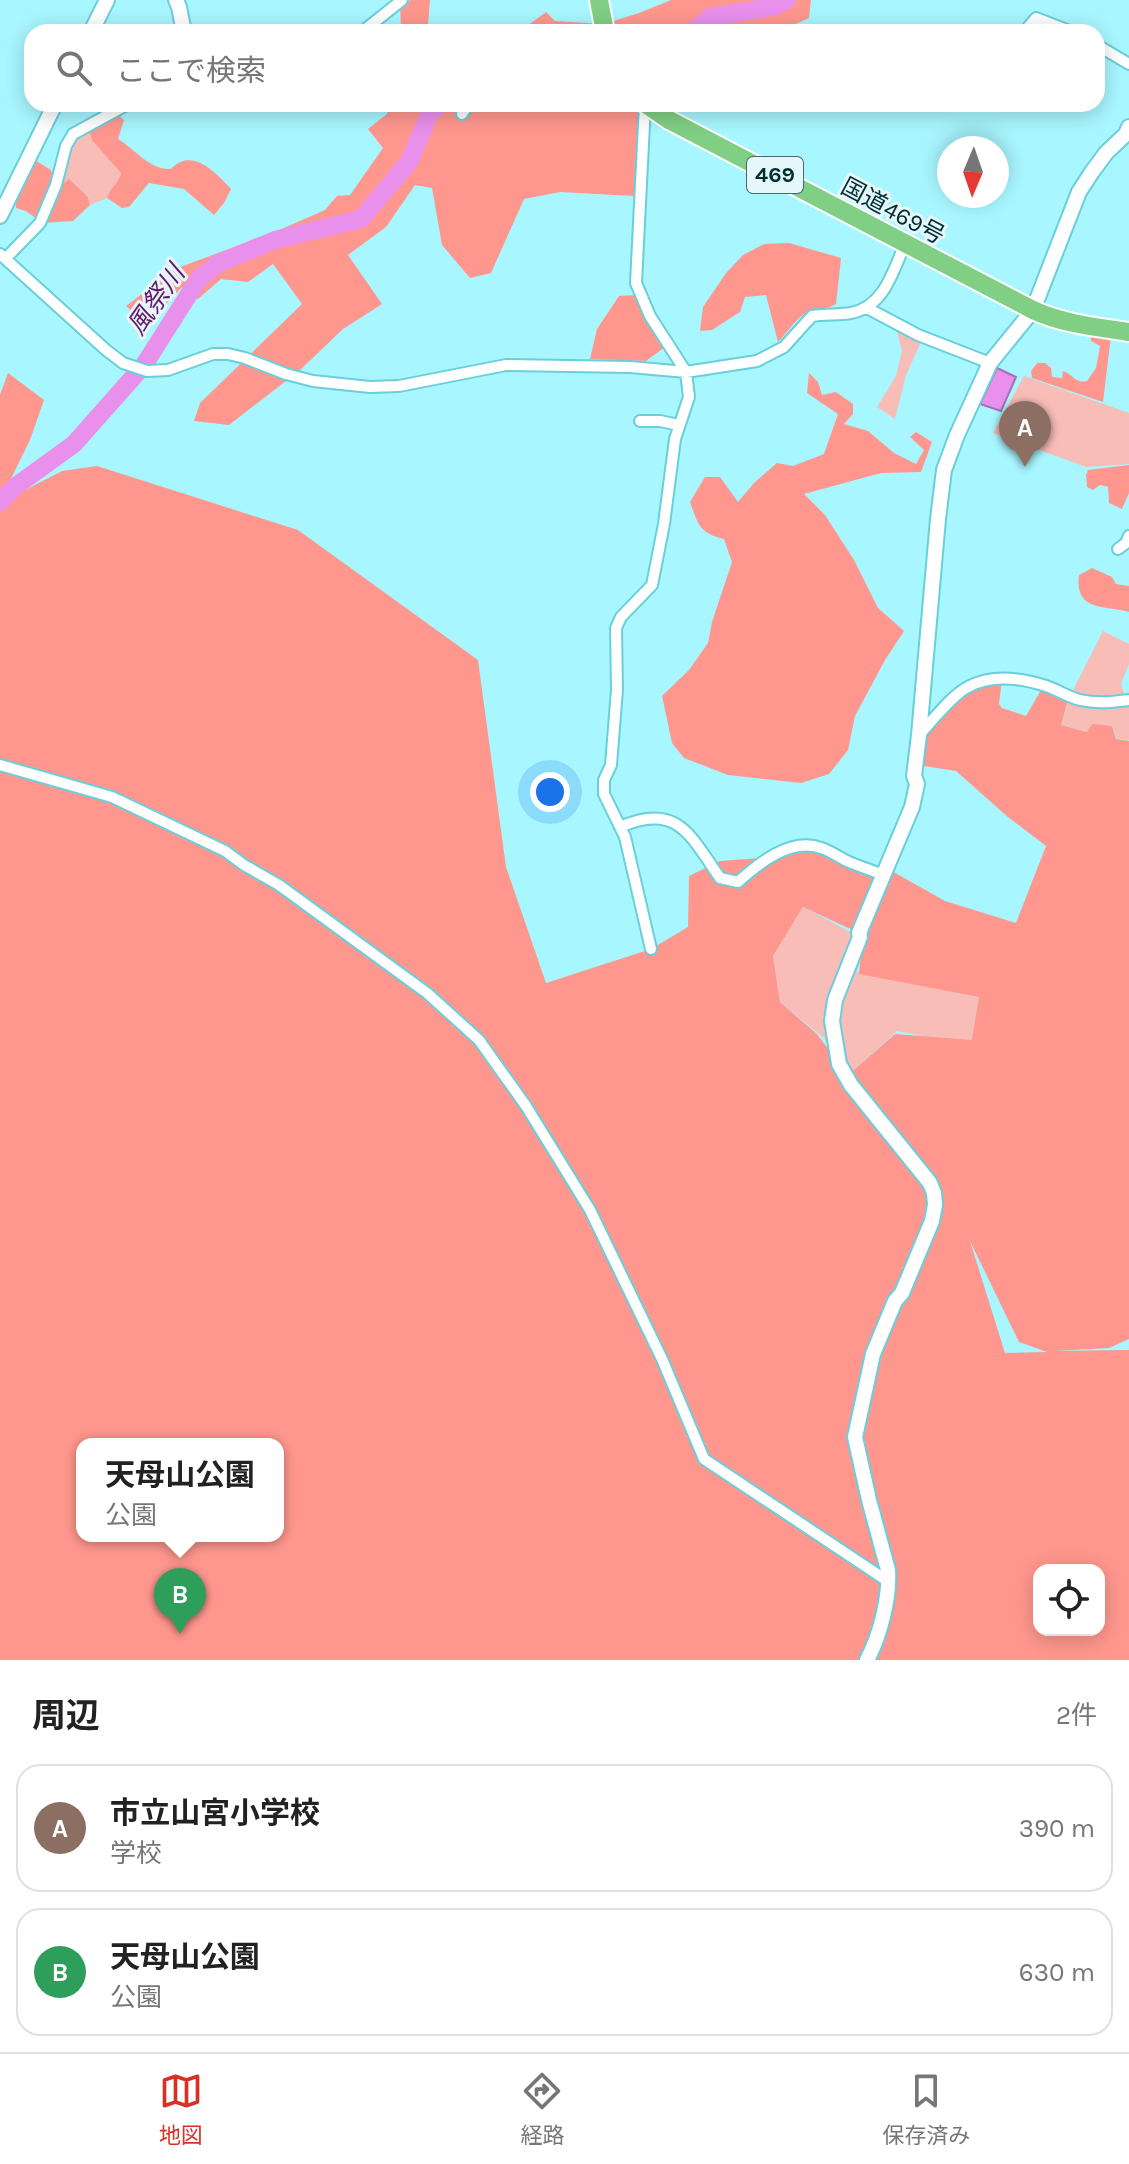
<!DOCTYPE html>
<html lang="ja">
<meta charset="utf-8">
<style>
:root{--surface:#fff;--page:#f2f2f2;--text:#222;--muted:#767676;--line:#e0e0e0;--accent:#d93025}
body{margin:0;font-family:Karla,"Noto Sans JP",sans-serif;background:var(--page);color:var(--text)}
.controls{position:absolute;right:24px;bottom:24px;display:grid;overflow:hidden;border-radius:16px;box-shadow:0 4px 20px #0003}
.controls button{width:72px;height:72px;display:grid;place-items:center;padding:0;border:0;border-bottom:2px solid var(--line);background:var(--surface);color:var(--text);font:40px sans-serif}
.compass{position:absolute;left:937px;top:136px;width:72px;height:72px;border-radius:50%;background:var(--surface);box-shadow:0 4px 20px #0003;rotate:182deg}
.you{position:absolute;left:550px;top:792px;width:28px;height:28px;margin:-20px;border:6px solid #fff;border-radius:50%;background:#1a73e8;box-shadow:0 0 0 12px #1a73e833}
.badge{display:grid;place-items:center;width:52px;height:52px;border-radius:50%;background:var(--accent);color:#fff;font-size:26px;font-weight:700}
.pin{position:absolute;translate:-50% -66px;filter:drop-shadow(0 2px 4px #0008)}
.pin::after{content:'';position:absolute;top:42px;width:28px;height:24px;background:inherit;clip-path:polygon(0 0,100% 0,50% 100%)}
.popup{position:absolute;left:76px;top:1438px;width:208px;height:104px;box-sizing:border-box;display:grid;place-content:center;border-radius:16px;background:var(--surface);filter:drop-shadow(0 2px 6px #0005);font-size:26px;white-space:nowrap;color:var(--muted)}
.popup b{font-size:30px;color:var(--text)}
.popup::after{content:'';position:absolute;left:50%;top:100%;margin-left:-16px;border:16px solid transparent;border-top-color:var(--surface)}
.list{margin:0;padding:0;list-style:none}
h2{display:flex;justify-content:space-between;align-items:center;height:104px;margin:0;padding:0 32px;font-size:34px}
h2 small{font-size:26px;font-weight:400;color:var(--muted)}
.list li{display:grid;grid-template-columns:52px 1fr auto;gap:24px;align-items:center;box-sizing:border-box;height:128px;margin:0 16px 16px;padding:0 16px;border:2px solid var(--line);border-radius:24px}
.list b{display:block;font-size:30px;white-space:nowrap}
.list p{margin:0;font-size:26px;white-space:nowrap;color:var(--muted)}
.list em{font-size:26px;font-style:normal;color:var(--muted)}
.icon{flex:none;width:44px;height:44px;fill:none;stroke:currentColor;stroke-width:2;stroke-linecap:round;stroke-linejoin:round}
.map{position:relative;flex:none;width:1129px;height:1660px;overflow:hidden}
.search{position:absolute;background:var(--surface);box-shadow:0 4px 20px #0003;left:24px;right:24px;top:24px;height:88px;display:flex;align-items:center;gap:20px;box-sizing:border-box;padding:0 28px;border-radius:24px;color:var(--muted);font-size:30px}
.sheet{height:392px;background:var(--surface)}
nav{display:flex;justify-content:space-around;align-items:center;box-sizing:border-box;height:112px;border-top:2px solid var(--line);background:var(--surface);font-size:22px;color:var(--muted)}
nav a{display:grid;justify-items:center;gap:4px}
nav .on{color:var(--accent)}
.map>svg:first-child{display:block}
.green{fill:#f8bdb7}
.forest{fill:#ff978e;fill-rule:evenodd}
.water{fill:#e890ec;stroke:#a272b4;stroke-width:2}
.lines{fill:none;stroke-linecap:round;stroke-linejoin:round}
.river{stroke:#e890ec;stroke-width:18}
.street-casing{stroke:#69cfdb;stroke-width:14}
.secondary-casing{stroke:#69cfdb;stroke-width:18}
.highway-casing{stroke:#fff;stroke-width:22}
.street{stroke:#fff;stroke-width:10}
.secondary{stroke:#fff;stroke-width:14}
.highway{stroke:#80cf84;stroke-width:18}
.labels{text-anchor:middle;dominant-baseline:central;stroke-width:6;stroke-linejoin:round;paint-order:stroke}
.shield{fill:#e5f7fa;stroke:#456a6e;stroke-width:2}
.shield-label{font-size:22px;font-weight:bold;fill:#002d32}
.street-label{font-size:24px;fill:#002d32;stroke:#e5f7fa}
.water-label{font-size:26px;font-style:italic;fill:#67186c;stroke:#e5f7fa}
</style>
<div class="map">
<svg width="1129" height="1660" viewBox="0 0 1129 1660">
<rect width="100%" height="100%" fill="#a8f6ff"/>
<path class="green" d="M89,130L121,173C119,183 111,188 107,198L90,205L88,196L58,181C63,158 63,139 89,130Z
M900,329L922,340L906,375L895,419L877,407L896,376L902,351L897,332Z
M1024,376L1129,413V464L1086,467L993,433Z
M1103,631L1129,644V664L1121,684L1126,700H1129V740L1117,739L1112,726L1088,732L1061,725L1070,696Z
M803,907L860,937L857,972L980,997L973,1046L897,1031L846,1077L824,1038L780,1002L773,956Z"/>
<path class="forest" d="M411,0H430L428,24L437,32H404L401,28L400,4Z
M671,0H811L809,18L778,32H746L707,23L696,32H519L546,12L555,21L604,24L639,13Z
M390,104H642L634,196L560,192L524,199L491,273L470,278L442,245L432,188L415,185L386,227L348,255L382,304L343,329L300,370L229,425L194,421L200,403L302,304L273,264L248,282L221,279L198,299L182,287L147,325L126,306L175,269L277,231L325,210L337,196L350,195L383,148L368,129L387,114Z
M118,114L124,120L118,139C135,149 149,170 171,169C192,147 215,172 231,189L224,203L214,215L184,189L149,183L129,207L122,208L107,198C110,188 119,183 121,173L92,140L89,130Z
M35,160L51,170L54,179L63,184L69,179L88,197L90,205L73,221L42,223L26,211L16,208C14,194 22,169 35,160Z
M789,243L841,258L836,304C827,310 819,307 811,310C798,315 787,333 778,342L766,295L745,297L740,312L712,330L700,331L703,307L726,273L743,255L764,244Z
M637,295L665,347L646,361L590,359L597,329L619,296Z
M1091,332L1111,336L1103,402L1032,378L1031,371L1037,363H1045L1051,368L1052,377L1062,378L1063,371C1073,374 1075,384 1087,381L1096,368L1100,346L1091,341Z
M8,373L44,400L30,440L0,501V395Z
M809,373L818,382L822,395L836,392L853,404V414L844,424L868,431L894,453L916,464L924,450L910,437L916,432L932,442L921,472L881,473L804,494L825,515L854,560L878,608L904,631L885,660L855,716L848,750L829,774L801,783L728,775L684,758L672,743L662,696L689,670L708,643L712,622L732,562L724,539C699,533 698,524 690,502L705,477H720L738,502L754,483L777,463L793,466L824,454L838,414L807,393Z
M1129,465V493L1122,509L1109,503L1108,487L1100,485L1093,490L1087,487L1086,475L1088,470Z
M97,466L298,530L478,660L506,867L546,983L651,949L688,927L689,876L720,861L774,857L808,848L843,859L882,881L859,933L803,907L773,956L780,1002L817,1034L848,1075L895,1034L972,1040L979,997L859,974L863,932L890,870L945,901L1016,923L1046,846L1008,817L956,771L918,765L919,735L967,687L1002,680L999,704L1002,708L1026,716L1041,690L1068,700L1061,725L1087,732L1092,724L1112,726L1116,739L1129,741V1339L1109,1348L1053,1351L1129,1350V1660H0V503L62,471ZM970,1241L1019,1342L1047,1352L1005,1353ZM82,1444H278V1536H82ZM1039,1570H1099V1630H1039Z
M1092,568L1112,577L1116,584L1129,586V612C1107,605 1074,613 1079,575Z"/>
<path class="water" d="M997,368L1016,377L1001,411L980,404Z"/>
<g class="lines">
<path class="river" d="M693,32L710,17L772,7L787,0
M0,502L16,486L74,444L144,365L198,280L217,264L275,240L361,219L409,162L429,115L439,104"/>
<g class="street-casing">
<path id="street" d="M362,32L402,0
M1024,32L1036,18L1072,32
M1097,45L1129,64
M645,104L636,283L650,316L686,372L689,397L675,439L664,524L652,585L621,617L616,628L617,690L611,765L604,780V794L625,837L651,949
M462,114L469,104
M0,254L106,350L123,363L147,371L168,370L213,354H228L245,358L286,374L313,381L370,387L399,386L506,365L630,367L686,372L757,361L784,347L812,316C825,314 839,315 851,313C884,307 893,271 905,244
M6,258L40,223L56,185L66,146L73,134L128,104
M867,308L918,335L990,363
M640,421H660L679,425
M1118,549L1126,543L1129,536
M920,734C932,721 952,695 968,687C992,674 1021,678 1046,686C1058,690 1068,697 1080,700C1097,704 1112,702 1129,700
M0,765L112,797L225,851L244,865L279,885L427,993L479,1040L526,1106L590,1210L662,1359L704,1459L889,1582
M620,827C678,801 691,837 720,878L738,882C759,863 791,837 821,848C831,851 840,858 849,862C861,867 873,871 884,875"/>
</g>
<g class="secondary-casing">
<path id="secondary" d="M176,0L179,7L184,32
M91,32L107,0
M0,216L55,104
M867,1660C880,1636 890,1597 888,1570L869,1500L855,1437L873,1354L895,1301L902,1293L932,1221L935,1205L934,1193L930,1183L851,1085L839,1064L832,1021L835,1000L860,937L859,933L912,807L917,784L914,776L919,735L938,519L944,470L957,435L990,363L1033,310L1079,192L1092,172L1106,153L1126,134L1129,127"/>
</g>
<g class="highway-casing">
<path id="highway" d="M599,0L605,32
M646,104L669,120L1033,310C1063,324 1097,327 1129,332"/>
</g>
<use href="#street" class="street"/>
<use href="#secondary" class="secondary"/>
<use href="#highway" class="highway"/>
</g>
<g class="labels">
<rect class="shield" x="747" y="157" width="56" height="36" rx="6"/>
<g class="shield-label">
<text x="775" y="175">469</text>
</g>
<g class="street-label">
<text transform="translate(893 211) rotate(28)">国道469号</text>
</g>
<g class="water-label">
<text transform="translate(156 300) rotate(-55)">風祭川</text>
</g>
</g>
</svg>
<div class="controls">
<button><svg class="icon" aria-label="locate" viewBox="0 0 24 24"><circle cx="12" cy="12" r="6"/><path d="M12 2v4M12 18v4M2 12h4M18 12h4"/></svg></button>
</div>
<svg class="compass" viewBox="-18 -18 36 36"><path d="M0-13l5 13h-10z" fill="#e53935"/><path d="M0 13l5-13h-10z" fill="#767676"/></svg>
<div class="you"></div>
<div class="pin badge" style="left:1025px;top:467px;background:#8d6e63">A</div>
<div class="pin badge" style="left:180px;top:1634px;background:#2e9e5b">B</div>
<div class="popup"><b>天母山公園</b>公園</div>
<div class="search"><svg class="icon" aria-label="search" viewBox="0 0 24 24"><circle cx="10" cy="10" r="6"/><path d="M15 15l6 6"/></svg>ここで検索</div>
</div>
<section class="sheet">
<h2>周辺<small>2件</small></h2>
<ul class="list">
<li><span class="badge" style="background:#8d6e63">A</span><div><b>市立山宮小学校</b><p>学校</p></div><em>390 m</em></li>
<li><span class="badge" style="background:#2e9e5b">B</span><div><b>天母山公園</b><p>公園</p></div><em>630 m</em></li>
</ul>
</section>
<nav>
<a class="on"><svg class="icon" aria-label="map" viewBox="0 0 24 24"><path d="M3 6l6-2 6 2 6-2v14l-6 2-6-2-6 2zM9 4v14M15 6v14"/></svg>地図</a>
<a><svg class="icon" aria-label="directions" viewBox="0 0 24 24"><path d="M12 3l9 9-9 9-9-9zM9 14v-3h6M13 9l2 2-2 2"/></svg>経路</a>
<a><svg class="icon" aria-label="saved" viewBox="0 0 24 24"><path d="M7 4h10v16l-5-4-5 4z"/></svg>保存済み</a>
</nav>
